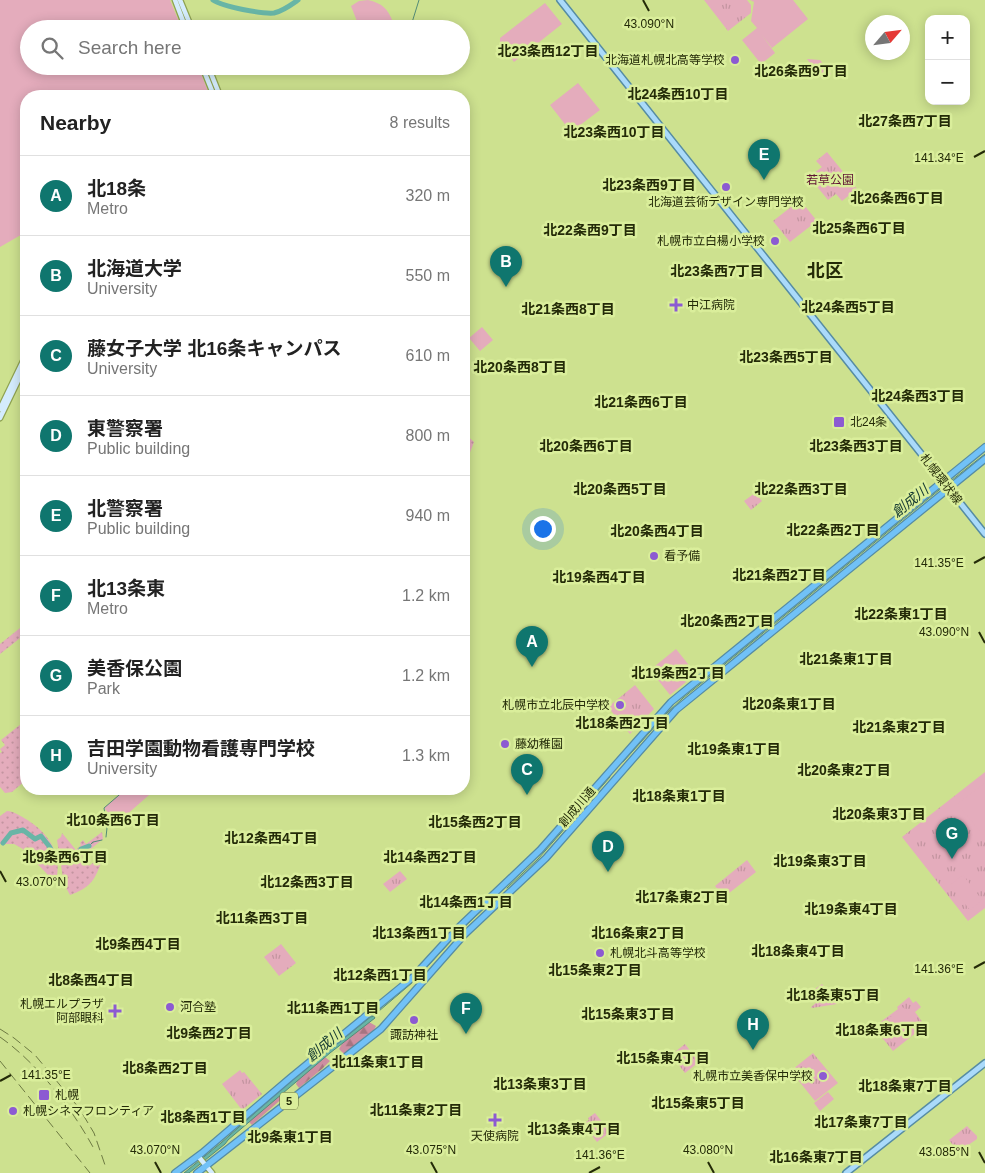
<!DOCTYPE html>
<meta charset="utf-8">
<style>
:root{--surface:#fff;--page:#f6f6f6;--text:#222;--muted:#767676;--line:#e0e0e0;--accent:#0f766e}
body{margin:0;font-family:Helvetica,"Noto Sans JP",sans-serif;background:var(--page);color:var(--text)}
.controls{position:absolute;right:15px;top:15px;display:grid;overflow:hidden;border-radius:10px;box-shadow:0 2px 12px #0003}
.controls button{width:45px;height:45px;display:grid;place-items:center;padding:0;border:0;border-bottom:1px solid var(--line);background:var(--surface);color:var(--text);font:25px sans-serif}
.compass{position:absolute;left:865px;top:15px;width:45px;height:45px;border-radius:50%;background:var(--surface);box-shadow:0 2px 12px #0003;rotate:62deg}
.you{position:absolute;left:542px;top:528px;width:18px;height:18px;margin:-12px;border:4px solid #fff;border-radius:50%;background:#1a73e8;box-shadow:0 0 0 8px #1a73e833}
.badge{display:grid;place-items:center;width:32px;height:32px;border-radius:50%;background:var(--accent);color:#fff;font-size:16px;font-weight:700}
.pin{position:absolute;translate:-50% -41px;filter:drop-shadow(0 1px 2px #0008)}
.pin::after{content:'';position:absolute;top:26px;width:18px;height:15px;background:inherit;clip-path:polygon(0 0,100% 0,50% 100%)}
.list{margin:0;padding:0;list-style:none}
h2{display:flex;justify-content:space-between;align-items:center;height:65px;margin:0;padding:0 20px;font-size:21px}
h2 small{font-size:16px;font-weight:400;color:var(--muted)}
.list li{display:grid;grid-template-columns:32px 1fr auto;gap:15px;align-items:center;box-sizing:border-box;height:80px;padding:0 20px;border-top:1px solid var(--line)}
.list b{display:block;font-size:19px;white-space:nowrap}
.list p{margin:0;font-size:16px;white-space:nowrap;color:var(--muted)}
.list em{font-size:16px;font-style:normal;color:var(--muted)}
.icon{flex:none;width:28px;height:28px;fill:none;stroke:currentColor;stroke-width:2;stroke-linecap:round;stroke-linejoin:round}
.map{position:relative;flex:none;width:985px;height:1173px;overflow:hidden}
.search{position:absolute;background:var(--surface);box-shadow:0 2px 12px #0003;left:20px;top:20px;width:450px;height:55px;display:flex;align-items:center;gap:12px;box-sizing:border-box;padding:0 18px;border-radius:28px;color:var(--muted);font-size:19px}
.panel{position:absolute;background:var(--surface);box-shadow:0 2px 12px #0003;left:20px;top:90px;width:450px;height:705px;border-radius:20px}
.map>svg:first-child{display:block}
.grass{fill:url(#grass-dots)}
.forest{fill:url(#forest-firs)}
.park{fill:url(#park-tufts)}
.pitch{fill:#e4acbc}
.water{fill:#68b5a6;stroke:#548c77}
.lines{fill:none;stroke-linecap:round;stroke-linejoin:round}
.stream{stroke:#548c77;stroke-width:1}
.river{stroke:#68b5a6;stroke-width:5}
.secondary-casing{stroke:#8fa251;stroke-width:7}
.primary-casing{stroke:#568ca3;stroke-width:8}
.highway-casing{stroke:#568ca3;stroke-width:8}
.secondary{stroke:#d4ecfd;stroke-width:4.5}
.primary{stroke:#aadafa;stroke-width:5}
.highway{stroke:#71c1f7;stroke-width:5.5}
.rail{stroke:#6d7a42;stroke-width:1;stroke-dasharray:10 5;stroke-linecap:butt}
.ticks{fill:none;stroke:#242b08;stroke-width:2}
.poi-dot{fill:#8c5ad2;stroke:#daee9b;stroke-width:2}
.labels{text-anchor:middle;dominant-baseline:central;stroke-width:5;stroke-linejoin:round;paint-order:stroke}
.shield{fill:#daee9b;stroke:#5b6634;stroke-width:1}
.shield-label{font-size:11px;font-weight:bold;fill:#242b08}
.poi-label{font-size:12px;fill:#242b08;stroke:#daee9b;text-anchor:start}
.park-label{font-size:12px;fill:#5e1333;stroke:#daee9b}
.street-label{font-size:12px;fill:#242b08;stroke:#daee9b}
.neighbourhood-label{font-size:14px;font-weight:bold;fill:#242b08;stroke:#daee9b}
.water-label{font-size:14px;font-style:italic;fill:#133831;stroke:#daee9b}
.district-label{font-size:18px;font-weight:bold;fill:#242b08;stroke:#daee9b}
.ticks-label{font-size:12px;text-anchor:middle;fill:#242b08;stroke:#daee9b;stroke-width:5;stroke-linejoin:round;paint-order:stroke}
</style>
<div class="map">
<svg width="985" height="1173" viewBox="0 0 985 1173">
<defs>
<pattern id="grass-dots" width="8" height="8" patternUnits="userSpaceOnUse" patternTransform="scale(1.25)"><rect width="8" height="8" fill="#e4acbc"/><path d="M2 2h.1M6 6h.1" fill="none" stroke="#c394a0" stroke-width="1.8" stroke-linecap="round"/></pattern>
<pattern id="forest-firs" width="22" height="20" patternUnits="userSpaceOnUse" patternTransform="scale(1.25)"><rect width="22" height="20" fill="#cd8ea1"/><path d="M5 1l3.5 6h-7zM16 11l3.5 6h-7z" fill="#a67481"/></pattern>
<pattern id="park-tufts" width="24" height="20" patternUnits="userSpaceOnUse" patternTransform="scale(1.25)"><rect width="24" height="20" fill="#e4acbc"/><path d="M3 7l-1-3M5 7V3M7 7l1-3M15 17l-1-3M17 17v-4M19 17l1-3" fill="none" stroke="#c394a0"/></pattern>
</defs>
<rect width="100%" height="100%" fill="#cde18f"/>
<path class="grass" d="M464,433L474,442L464,468Z
M25,624L26,629L22,632L24,635L0,654V644Z
M26,720V780L12,792L5,793L0,787V753L2,752L0,749L5,745L1,740Z
M7,811C13,811 19,815 24,818C47,831 63,853 56,880L50,877L23,849L14,844H0V816Z
M102,832L103,839L81,857L89,866L98,859L101,863C94,882 89,888 70,895L64,884L57,840L61,837L62,833L76,850L81,845L80,843L83,840L86,844Z"/>
<path class="forest" d="M369,1022L376,1026L374,1030L344,1054L339,1049L343,1042Z
M325,1057L330,1061L322,1069L299,1088L296,1084L299,1076Z
M283,1093L285,1096L252,1125L249,1122L255,1113Z"/>
<path class="park" d="M704,0H747L751,5V13L728,31Z
M807,59L820,60L831,74L822,79Z
M827,152L857,189L842,201L836,194L828,200L809,177L822,167L816,161Z
M800,200L817,221L790,242L773,221Z
M755,493L762,501L751,510L744,501Z
M635,685L654,709L630,734L608,707Z
M985,772V908L968,921L902,837Z
M747,860L756,872L724,897L715,886Z
M400,871L407,879L390,892L383,884Z
M281,944L296,963L279,976L264,957Z
M822,984L837,1004L812,1008L811,1007L822,998L815,989Z
M909,997L913,1003L916,1001L921,1007L915,1012L923,1023L921,1026L922,1028L893,1051L875,1029V1026L898,1009L897,1007Z
M685,1044L699,1062L685,1073L671,1055Z
M813,1053L838,1083L815,1101L798,1080L801,1078L793,1069Z
M240,1070L242,1073L244,1072L262,1094L242,1110L222,1084Z
M595,1113L610,1132L597,1142L583,1124L589,1120L588,1118Z
M967,1126L977,1136V1139L958,1152L949,1140Z"/>
<path class="pitch" d="M0,0H170L182,29H29V66H198L210,96H26V232L0,247Z
M368,0C382,3 388,9 393,22L386,27L387,29H360L351,6L359,1Z
M750,0H793L808,19L772,48L761,34L775,53L761,64L742,40L757,28L751,21L754,2Z
M545,3L562,24L514,62L500,44V38Z
M578,83L600,110L571,132L550,105Z
M482,327L493,340L480,351L469,338Z
M676,649L696,674L670,695L650,670Z
M985,783V837L957,804Z
M126,789H156L117,823L104,808Z
M963,875L982,900L970,910L950,885Z
M903,1007L916,1025L892,1043L879,1026Z
M828,1092L834,1099L820,1111L814,1103Z"/>
<path class="water" d="M373,1015L375,1018L330,1053L228,1140L225,1144L189,1173H184L221,1143L292,1080Z"/>
<g class="lines">
<path class="stream" d="M410,29L419,0
M947,484L985,454
M623,762L667,713L683,698L944,486
M106,837L107,828L104,808L126,789
M89,846L93,842L102,840
M507,888L538,859L610,777
M372,1017L413,982L462,929L490,903"/>
<path class="river" d="M213,0C223,7 262,14 274,13C283,11 291,5 298,0
M3,843L11,833L23,830L35,839L41,836L49,846L57,860
M61,861L80,852L81,849L89,846"/>
<g class="secondary-casing">
<path id="secondary" d="M175,0L186,29
M180,0L192,29
M202,66L214,96
M208,66L220,96
M0,409L26,355
M0,418L26,364
M198,1156L212,1173"/>
</g>
<g class="primary-casing">
<path id="primary" d="M560,0L985,534
M846,1173L985,1063"/>
</g>
<g class="highway-casing">
<path id="highway" d="M175,1173L202,1153L290,1078L412,978L458,928L540,850L671,702L985,447
M197,1173L381,1029L464,935L546,858L676,710L985,459"/>
</g>
<use href="#secondary" class="secondary"/>
<use href="#primary" class="primary"/>
<use href="#highway" class="highway"/>
<path class="rail" d="M0,1029L14,1038L35,1055L79,1108L94,1133L106,1168
M0,1037C37,1063 71,1107 93,1147
M0,1061L90,1173"/>
</g>
<path class="ticks" d="M643,0L649,11M974,157L985,151M974,563L985,557M979,632L985,643M0,871L6,882M974,968L985,962M0,1081L11,1075M979,1152L985,1163M155,1162L161,1173M431,1162L437,1173M708,1162L714,1173M589,1173L600,1167"/>
<g class="poi-dot">
<circle cx="735" cy="60" r="5"/>
<circle cx="726" cy="187" r="5"/>
<circle cx="775" cy="241" r="5"/>
<path d="M673.5 297.5h5v5h5v5h-5v5h-5v-5h-5v-5h5z"/>
<rect x="833" y="416" width="12" height="12" rx="2.5"/>
<circle cx="654" cy="556" r="5"/>
<circle cx="620" cy="705" r="5"/>
<circle cx="505" cy="744" r="5"/>
<circle cx="600" cy="953" r="5"/>
<circle cx="170" cy="1007" r="5"/>
<path d="M112.5 1003.5h5v5h5v5h-5v5h-5v-5h-5v-5h5z"/>
<circle cx="414" cy="1020" r="5"/>
<circle cx="823" cy="1076" r="5"/>
<rect x="38" y="1089" width="12" height="12" rx="2.5"/>
<circle cx="13" cy="1111" r="5"/>
<path d="M492.5 1112.5h5v5h5v5h-5v5h-5v-5h-5v-5h5z"/>
</g>
<g class="labels">
<rect class="shield" x="280" y="1092.5" width="18" height="17" rx="4"/>
<g class="shield-label">
<text x="289" y="1101">5</text>
</g>
<g class="poi-label">
<text x="725" y="60" text-anchor="end">北海道札幌北高等学校</text>
<text x="726" y="202" text-anchor="middle">北海道芸術デザイン専門学校</text>
<text x="765" y="241" text-anchor="end">札幌市立白楊小学校</text>
<text x="687" y="305">中江病院</text>
<text x="850" y="422">北24条</text>
<text x="664" y="556">看予備</text>
<text x="610" y="705" text-anchor="end">札幌市立北辰中学校</text>
<text x="515" y="744">藤幼稚園</text>
<text x="610" y="953">札幌北斗高等学校</text>
<text x="104" y="1004" text-anchor="end">札幌エルプラザ<tspan x="104" dy="14">阿部眼科</tspan></text>
<text x="180" y="1007">河合塾</text>
<text x="414" y="1035" text-anchor="middle">諏訪神社</text>
<text x="813" y="1076" text-anchor="end">札幌市立美香保中学校</text>
<text x="55" y="1095">札幌</text>
<text x="23" y="1111">札幌シネマフロンティア</text>
<text x="495" y="1136" text-anchor="middle">天使病院</text>
</g>
<g class="park-label">
<text x="830" y="180">若草公園</text>
</g>
<g class="street-label">
<text transform="translate(941 479) rotate(52)">札幌環状線</text>
<text transform="translate(577 807) rotate(-49)">創成川通</text>
</g>
<g class="neighbourhood-label">
<text x="548" y="51">北23条西12丁目</text>
<text x="801" y="71">北26条西9丁目</text>
<text x="678" y="94">北24条西10丁目</text>
<text x="905" y="121">北27条西7丁目</text>
<text x="614" y="132">北23条西10丁目</text>
<text x="649" y="185">北23条西9丁目</text>
<text x="897" y="198">北26条西6丁目</text>
<text x="859" y="228">北25条西6丁目</text>
<text x="590" y="230">北22条西9丁目</text>
<text x="717" y="271">北23条西7丁目</text>
<text x="848" y="307">北24条西5丁目</text>
<text x="568" y="309">北21条西8丁目</text>
<text x="786" y="357">北23条西5丁目</text>
<text x="520" y="367">北20条西8丁目</text>
<text x="918" y="396">北24条西3丁目</text>
<text x="641" y="402">北21条西6丁目</text>
<text x="586" y="446">北20条西6丁目</text>
<text x="856" y="446">北23条西3丁目</text>
<text x="620" y="489">北20条西5丁目</text>
<text x="801" y="489">北22条西3丁目</text>
<text x="833" y="530">北22条西2丁目</text>
<text x="657" y="531">北20条西4丁目</text>
<text x="779" y="575">北21条西2丁目</text>
<text x="599" y="577">北19条西4丁目</text>
<text x="901" y="614">北22条東1丁目</text>
<text x="727" y="621">北20条西2丁目</text>
<text x="846" y="659">北21条東1丁目</text>
<text x="678" y="673">北19条西2丁目</text>
<text x="789" y="704">北20条東1丁目</text>
<text x="622" y="723">北18条西2丁目</text>
<text x="899" y="727">北21条東2丁目</text>
<text x="734" y="749">北19条東1丁目</text>
<text x="844" y="770">北20条東2丁目</text>
<text x="679" y="796">北18条東1丁目</text>
<text x="879" y="814">北20条東3丁目</text>
<text x="113" y="820">北10条西6丁目</text>
<text x="475" y="822">北15条西2丁目</text>
<text x="271" y="838">北12条西4丁目</text>
<text x="65" y="857">北9条西6丁目</text>
<text x="430" y="857">北14条西2丁目</text>
<text x="820" y="861">北19条東3丁目</text>
<text x="307" y="882">北12条西3丁目</text>
<text x="682" y="897">北17条東2丁目</text>
<text x="466" y="902">北14条西1丁目</text>
<text x="851" y="909">北19条東4丁目</text>
<text x="262" y="918">北11条西3丁目</text>
<text x="419" y="933">北13条西1丁目</text>
<text x="638" y="933">北16条東2丁目</text>
<text x="138" y="944">北9条西4丁目</text>
<text x="798" y="951">北18条東4丁目</text>
<text x="595" y="970">北15条東2丁目</text>
<text x="380" y="975">北12条西1丁目</text>
<text x="91" y="980">北8条西4丁目</text>
<text x="833" y="995">北18条東5丁目</text>
<text x="333" y="1008">北11条西1丁目</text>
<text x="628" y="1014">北15条東3丁目</text>
<text x="882" y="1030">北18条東6丁目</text>
<text x="209" y="1033">北9条西2丁目</text>
<text x="663" y="1058">北15条東4丁目</text>
<text x="378" y="1062">北11条東1丁目</text>
<text x="165" y="1068">北8条西2丁目</text>
<text x="540" y="1084">北13条東3丁目</text>
<text x="905" y="1086">北18条東7丁目</text>
<text x="698" y="1103">北15条東5丁目</text>
<text x="416" y="1110">北11条東2丁目</text>
<text x="203" y="1117">北8条西1丁目</text>
<text x="861" y="1122">北17条東7丁目</text>
<text x="574" y="1129">北13条東4丁目</text>
<text x="290" y="1137">北9条東1丁目</text>
<text x="816" y="1157">北16条東7丁目</text>
</g>
<g class="water-label">
<text transform="translate(910 501) rotate(-39)">創成川</text>
<text transform="translate(324 1045) rotate(-40)">創成川</text>
</g>
<g class="district-label">
<text x="825" y="271">北区</text>
</g>
</g>
<g class="ticks-label">
<text x="649" y="28">43.090°N</text>
<text x="939" y="162">141.34°E</text>
<text x="939" y="567">141.35°E</text>
<text x="944" y="636">43.090°N</text>
<text x="41" y="886">43.070°N</text>
<text x="939" y="973">141.36°E</text>
<text x="46" y="1079">141.35°E</text>
<text x="155" y="1154">43.070°N</text>
<text x="431" y="1154">43.075°N</text>
<text x="708" y="1154">43.080°N</text>
<text x="944" y="1156">43.085°N</text>
<text x="600" y="1159">141.36°E</text>
</g>
</svg>
<div class="controls">
<button>+</button>
<button>−</button>
</div>
<svg class="compass" viewBox="-18 -18 36 36"><path d="M0-13l5 13h-10z" fill="#e53935"/><path d="M0 13l5-13h-10z" fill="#767676"/></svg>
<div class="you"></div>
<div class="pin badge" style="left:532px;top:667px">A</div>
<div class="pin badge" style="left:506px;top:287px">B</div>
<div class="pin badge" style="left:527px;top:795px">C</div>
<div class="pin badge" style="left:608px;top:872px">D</div>
<div class="pin badge" style="left:764px;top:180px">E</div>
<div class="pin badge" style="left:466px;top:1034px">F</div>
<div class="pin badge" style="left:952px;top:859px">G</div>
<div class="pin badge" style="left:753px;top:1050px">H</div>
<div class="search"><svg class="icon" aria-label="search" viewBox="0 0 24 24"><circle cx="10" cy="10" r="6"/><path d="M15 15l6 6"/></svg>Search here</div>
<section class="panel">
<h2>Nearby<small>8 results</small></h2>
<ul class="list">
<li><span class="badge">A</span><div><b>北18条</b><p>Metro</p></div><em>320 m</em></li>
<li><span class="badge">B</span><div><b>北海道大学</b><p>University</p></div><em>550 m</em></li>
<li><span class="badge">C</span><div><b>藤女子大学 北16条キャンパス</b><p>University</p></div><em>610 m</em></li>
<li><span class="badge">D</span><div><b>東警察署</b><p>Public building</p></div><em>800 m</em></li>
<li><span class="badge">E</span><div><b>北警察署</b><p>Public building</p></div><em>940 m</em></li>
<li><span class="badge">F</span><div><b>北13条東</b><p>Metro</p></div><em>1.2 km</em></li>
<li><span class="badge">G</span><div><b>美香保公園</b><p>Park</p></div><em>1.2 km</em></li>
<li><span class="badge">H</span><div><b>吉田学園動物看護専門学校</b><p>University</p></div><em>1.3 km</em></li>
</ul>
</section>
</div>
